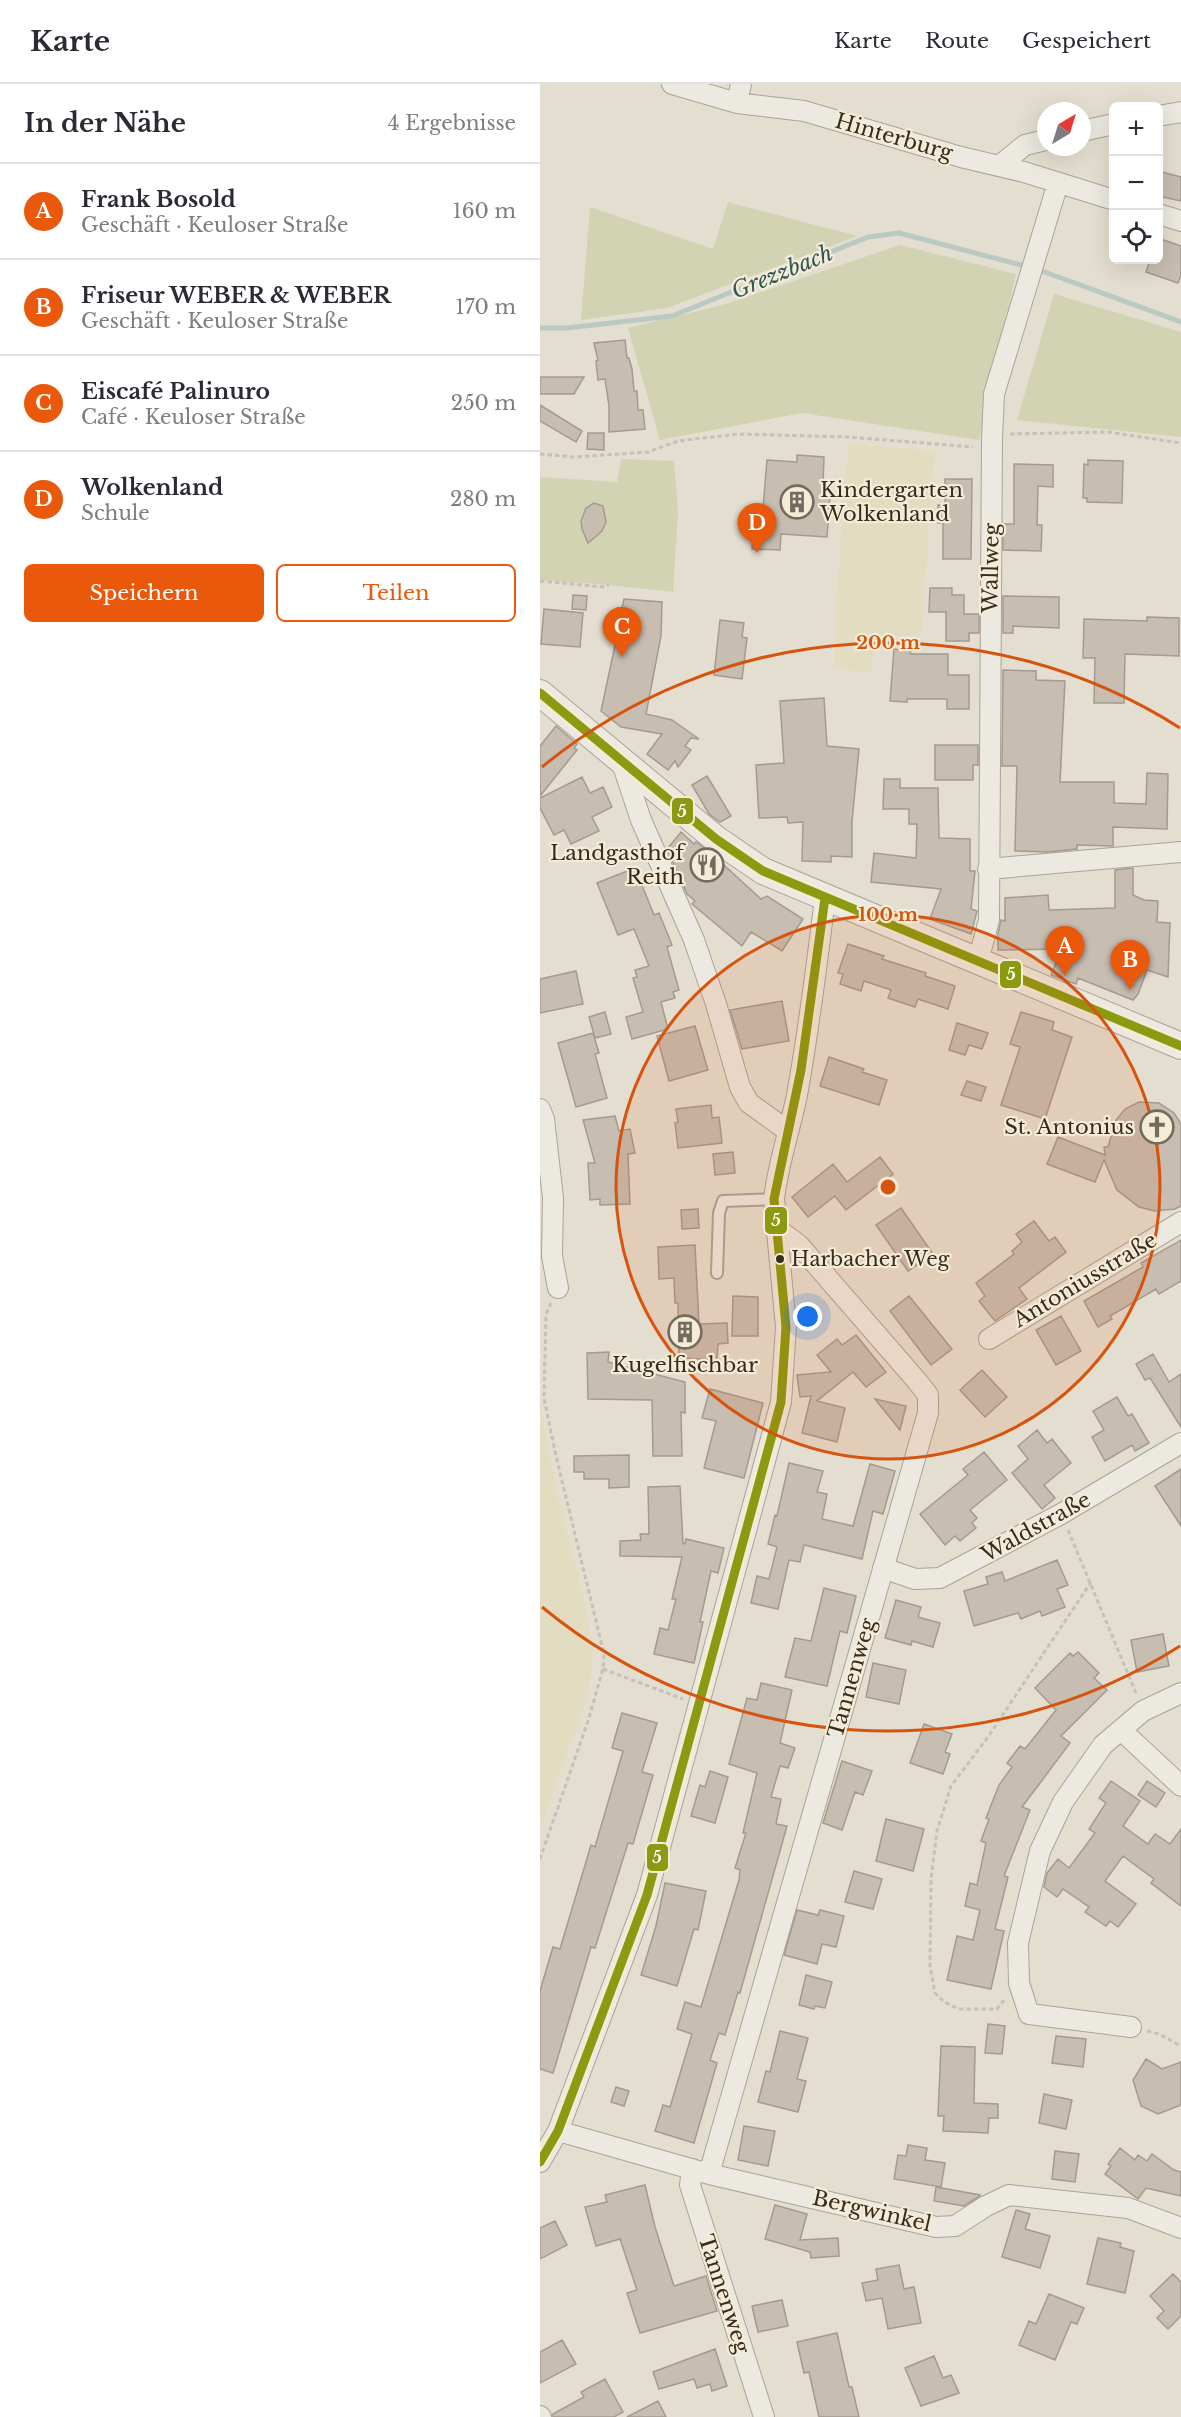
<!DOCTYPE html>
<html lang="de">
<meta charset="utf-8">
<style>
:root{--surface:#fff;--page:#f7f7f7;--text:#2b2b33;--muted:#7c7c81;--line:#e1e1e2;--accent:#ea580c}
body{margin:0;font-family:"Libre Baskerville",serif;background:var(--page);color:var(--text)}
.controls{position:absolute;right:18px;top:18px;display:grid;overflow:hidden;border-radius:9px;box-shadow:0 6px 24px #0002}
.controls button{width:54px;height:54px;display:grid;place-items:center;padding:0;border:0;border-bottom:2px solid var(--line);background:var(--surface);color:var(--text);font:30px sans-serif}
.compass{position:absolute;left:497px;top:18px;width:54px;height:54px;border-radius:50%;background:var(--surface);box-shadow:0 6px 24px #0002;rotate:38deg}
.you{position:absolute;left:268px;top:1233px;width:21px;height:21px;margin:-15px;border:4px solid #fff;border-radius:50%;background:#1a73e8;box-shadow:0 0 0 9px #1a73e833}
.badge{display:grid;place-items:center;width:39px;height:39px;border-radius:50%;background:var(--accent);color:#fff;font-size:20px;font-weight:700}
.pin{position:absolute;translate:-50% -50px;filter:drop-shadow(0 2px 3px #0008)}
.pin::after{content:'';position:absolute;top:32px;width:21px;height:18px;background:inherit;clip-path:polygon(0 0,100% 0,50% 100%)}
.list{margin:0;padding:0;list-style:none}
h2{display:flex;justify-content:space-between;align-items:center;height:78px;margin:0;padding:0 24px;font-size:26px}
h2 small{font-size:20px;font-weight:400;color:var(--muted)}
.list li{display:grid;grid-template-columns:39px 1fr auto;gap:18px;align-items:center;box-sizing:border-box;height:96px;padding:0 24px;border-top:2px solid var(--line)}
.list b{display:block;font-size:22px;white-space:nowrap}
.list p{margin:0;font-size:20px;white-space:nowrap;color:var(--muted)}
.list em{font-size:20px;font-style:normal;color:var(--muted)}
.actions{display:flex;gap:12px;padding:18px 24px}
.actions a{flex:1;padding:14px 0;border:2px solid var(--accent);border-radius:9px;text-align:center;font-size:21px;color:var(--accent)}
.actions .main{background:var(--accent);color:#fff}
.icon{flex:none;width:33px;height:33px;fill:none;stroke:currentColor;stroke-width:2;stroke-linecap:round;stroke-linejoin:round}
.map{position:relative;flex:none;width:641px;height:2333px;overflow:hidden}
header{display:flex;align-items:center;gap:36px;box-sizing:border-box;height:84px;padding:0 30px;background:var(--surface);border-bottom:2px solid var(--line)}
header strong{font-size:28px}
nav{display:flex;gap:33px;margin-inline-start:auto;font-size:21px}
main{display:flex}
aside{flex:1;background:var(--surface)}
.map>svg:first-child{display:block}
.farmland{fill:#e2dcc1}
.green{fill:#d2d3b3}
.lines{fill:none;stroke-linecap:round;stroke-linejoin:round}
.stream{stroke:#bac9c1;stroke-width:5}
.building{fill:#c7bdb1;stroke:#a49a8f;stroke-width:1.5}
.service-casing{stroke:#aaa398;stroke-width:14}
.minor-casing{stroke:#aaa398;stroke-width:22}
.tertiary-casing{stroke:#aaa398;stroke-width:28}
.path{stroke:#c5c0b8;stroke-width:3;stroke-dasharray:4.5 3;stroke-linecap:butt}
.service{stroke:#ece9e1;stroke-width:10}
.minor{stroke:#ece9e1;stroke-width:20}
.tertiary{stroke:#ece9e1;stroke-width:26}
.bus-1-casing{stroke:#f4ecd7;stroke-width:14}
.bus-1{stroke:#8b9a11;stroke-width:9}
.ring{fill:none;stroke:#d6540e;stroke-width:3}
.bus-dot{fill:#382c21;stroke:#f4ecd7;stroke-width:2}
.labels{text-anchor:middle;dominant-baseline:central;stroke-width:4.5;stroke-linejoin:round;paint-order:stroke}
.bus-label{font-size:20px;fill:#382c21;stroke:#f4ecd7;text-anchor:start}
.street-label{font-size:21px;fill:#382c21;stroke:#f4ecd7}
.poi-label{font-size:21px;fill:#382c21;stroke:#f4ecd7;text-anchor:end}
.water-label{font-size:22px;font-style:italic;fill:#315755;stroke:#f4ecd7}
.centre{fill:#d6540e;stroke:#f4ecd7;stroke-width:3}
.ring-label{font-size:18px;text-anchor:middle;font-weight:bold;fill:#d6540e;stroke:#f4ecd7;stroke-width:4.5;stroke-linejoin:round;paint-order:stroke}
.line-badge{stroke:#f4ecd7;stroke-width:2}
.badge-label{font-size:16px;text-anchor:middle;font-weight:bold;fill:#fff}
</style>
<header>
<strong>Karte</strong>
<nav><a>Karte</a><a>Route</a><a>Gespeichert</a></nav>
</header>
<main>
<aside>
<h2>In der Nähe<small>4 Ergebnisse</small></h2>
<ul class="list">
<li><span class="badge">A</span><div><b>Frank Bosold</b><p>Geschäft · Keuloser Straße</p></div><em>160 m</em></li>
<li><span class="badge">B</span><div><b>Friseur WEBER &amp; WEBER</b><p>Geschäft · Keuloser Straße</p></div><em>170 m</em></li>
<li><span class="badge">C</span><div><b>Eiscafé Palinuro</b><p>Café · Keuloser Straße</p></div><em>250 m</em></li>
<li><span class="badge">D</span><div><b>Wolkenland</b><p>Schule</p></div><em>280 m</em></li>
</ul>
<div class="actions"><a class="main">Speichern</a><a>Teilen</a></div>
</aside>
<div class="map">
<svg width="641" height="2333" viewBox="0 0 641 2333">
<rect width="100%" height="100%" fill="#e4ded0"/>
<path class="farmland" d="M308,360L395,367L381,551L335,552L331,589L294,584L296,524Z
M0,1317L16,1406L46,1524L53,1565L49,1608L0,1745Z"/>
<path class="green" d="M188,118L317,152L127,224L41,236L50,123L173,165Z
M360,161L476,190L439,356L262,329L120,356L88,244L186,220Z
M514,210L641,248V353L477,336Z
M81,375L134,377L138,429L133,508L59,500L0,496V393L77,398Z"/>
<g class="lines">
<path class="stream" d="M502,187L641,238
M0,244H27L132,232L328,153L359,149L481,181"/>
</g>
<path class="building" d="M618,87L641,93V117L618,112Z
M618,154L641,162V191L638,199L606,188L610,176H618Z
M85,256L87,274H89L92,285L94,307H97L98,326H103L105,345L69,348V322L65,295L58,296L56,277L58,276L54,259Z
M0,293H44L34,310H0Z
M0,321L42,347L36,358L0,337Z
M48,349H64V366L47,365Z
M257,371L284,373L283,400H291L287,453L241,450L240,466L212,465L214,436H222L227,376L257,378Z
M548,376L583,377L582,419L547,418V414H543L544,380L548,381Z
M474,380L513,381V403L498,402L497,441H502L501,467L463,466V440H474Z
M405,395H432L431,475H403V439H398V421H405Z
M54,419L63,422L66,438L62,447L48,459L42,445L41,437L46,424Z
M390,504H412V511H424V530H439V549H429V557H406V528H389Z
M33,511L47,512L46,526L32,525Z
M463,512L519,513V544L473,542V549H463Z
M84,515L122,518L121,552L106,630L132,636L159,655L151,654L145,662L151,666L138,683L135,677L128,686L107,670L122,650L81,643L61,627L77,552L72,551L77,524H82Z
M4,525L43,529L40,563L1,560Z
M607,533L639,534V572L585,570L584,619H554L555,574H543L544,535L607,537Z
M180,536L204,539L202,553L207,554L202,595L174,591Z
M354,565L371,567L370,570H408V591H429V625H407V615H367V618L350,617Z
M463,586L496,587V596L525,597L520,698H574V719L606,720L607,689L628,690L627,745L573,743V762L537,761V765L508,768L475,767L477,682H462Z
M284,614L287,662L319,665L312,737V773L291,772V778L262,777L263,738L248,739L247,733L219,734L216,681L244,679L240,617Z
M16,642L37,660L34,664L37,666L0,712V662Z
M395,661H438V681H433V696H395Z
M167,692L191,732L180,738L169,730L152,701Z
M42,693L50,709L63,703L72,723L52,733L59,747L31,760L24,746L14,751L0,724V714Z
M344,695H360V704H398L399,754L430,755V787H435L431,825L437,827L431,850L390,835L401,805L331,798L334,769L376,774L377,740H369V725H343Z
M141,748L154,760L156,758L173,771L221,815L227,812L263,835L242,867L211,848L202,862L152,820L155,817L147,810L127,765Z
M95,784L114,831L119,829L132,861L127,863L139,906L133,908L135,914L121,918L128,945L92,955L86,933L103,928L93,894L97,893L95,886L109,882L94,845L78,851L57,799Z
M593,784V811L604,816L618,817L617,838L630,839L628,893L607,886L598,910L593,916L538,894L536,900L511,891L522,865L458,866V850L461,836L465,837V814L508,811L509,826L575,824V786Z
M308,860L344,872L342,875L386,889L385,892L415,902L408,925L378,915L375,923L348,914L351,906L324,897L321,907L300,900L303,890L298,889Z
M36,887L43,920L0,929V895Z
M242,917L249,957L202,965L190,926Z
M65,928L71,950L55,954L49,933Z
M481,928L514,938L512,946L532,953L505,1035L461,1021L480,963L470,960Z
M417,939L448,949L442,965L429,961L425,971L409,966Z
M155,942L168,986L129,997L117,952Z
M53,949L59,969L55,970L67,1014L36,1023L18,959Z
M289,973L324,985L322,988L347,996L339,1021L280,1002Z
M427,997L446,1003L441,1017L421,1011Z
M599,1018L619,1019L634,1029L641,1040V1122L635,1125L615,1127L599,1123L577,1106L564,1076L555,1098L507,1080L518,1053L565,1071L564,1063H568L576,1036L585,1025Z
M171,1021L172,1034L179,1033L182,1059L138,1064L135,1039L138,1038L136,1025Z
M75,1032L79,1047L90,1045L95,1069L88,1070L90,1120L60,1121V1115L50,1116L48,1079H55L43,1036Z
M193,1068L195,1089L175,1091L173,1070Z
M340,1073L353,1090L306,1126L295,1112L268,1133L252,1113L293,1080L307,1098Z
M361,1124L393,1170L368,1187L336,1141Z
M158,1125L159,1144L142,1145L141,1126Z
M494,1137L509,1157L515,1153L526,1168L479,1204L487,1215L455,1237L439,1217L445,1212L436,1199L474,1170L472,1167L482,1158L476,1150Z
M641,1156V1197L619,1210L616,1205L570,1232L572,1235L558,1243L544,1217L603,1183L601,1179Z
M155,1161L159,1240L187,1239L188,1259L178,1260L177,1276L139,1274L138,1219H135L134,1194L119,1195L118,1163Z
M193,1212L218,1213V1252H192Z
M369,1212L412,1265L391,1281L350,1227Z
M521,1232L541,1267L516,1281L496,1246Z
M316,1251L346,1288L326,1303L313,1288L277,1317L305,1324L297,1358L262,1349L271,1312L260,1313L257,1291L291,1288L277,1271L297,1255L302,1261Z
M69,1268L68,1278L145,1298V1329L141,1328L142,1372H113L112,1316L48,1315L47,1269Z
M613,1270L629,1298L641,1290V1343L610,1294L605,1296L596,1280Z
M442,1286L467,1313L445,1333L420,1306Z
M170,1305L223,1319L204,1394L164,1384L176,1337L162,1334Z
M577,1313L588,1332L592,1330L609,1359L595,1367L592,1361L565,1377L552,1353L564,1346L553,1327Z
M335,1315L366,1322L360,1346Z
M497,1346L507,1359L512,1355L531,1379L504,1401L515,1414L502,1425L472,1389L488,1375L478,1362Z
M444,1368L467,1396L430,1426L437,1434L432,1439L436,1444L420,1457L415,1452L405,1461L380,1430L428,1391L423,1385Z
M89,1371V1403L69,1404V1395H44V1388H34V1372Z
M249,1379L283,1387L277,1408L287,1410L282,1435L313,1442L330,1380L355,1387L343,1430L333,1427L322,1475L264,1461L260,1478L249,1476L238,1525L211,1519L217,1492L229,1495L237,1463L228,1460L235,1431L237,1432Z
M641,1385V1442L615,1402Z
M140,1402L143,1459L145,1460L146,1455L184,1464L178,1489L171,1487L160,1538H163L154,1579L114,1570L120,1544L128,1546L136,1515H132L142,1473L80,1472V1457L101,1456L100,1450H109L108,1403Z
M517,1476L528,1501L517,1505L525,1523L502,1532L500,1527L481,1535L478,1529L434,1542L424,1507L448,1500L446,1493L462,1488L465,1497Z
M284,1504L316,1512L307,1549L300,1547L287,1602L245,1593L255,1554L271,1557Z
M356,1516L381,1523L378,1533L400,1539L393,1563L372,1557L371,1561L345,1554Z
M623,1550L629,1582L597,1588L591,1556Z
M538,1568L559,1589L554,1594L567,1606L521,1652L530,1659L482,1723L490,1726L464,1792L468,1793L455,1845L464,1847L451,1905L407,1896L417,1852L433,1856L440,1826L425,1822L430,1799L437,1801L446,1759L441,1757L449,1735L446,1734L459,1701L472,1683L467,1679L480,1662L485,1665L516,1626L495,1604L530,1569L533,1572Z
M333,1579L366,1586L359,1620L326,1613Z
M221,1599L252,1606L240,1659L255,1664L248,1684L240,1682L231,1713L241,1715L236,1740L247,1742L200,1909L198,1908L185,1951L179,1949L170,1976L177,1979L154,2059L115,2047L123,2021L130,2023L152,1950L137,1945L145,1918L161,1923L199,1796L200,1786L195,1784L206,1749H203L217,1689L189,1680L207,1614L217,1616Z
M82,1629L117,1639L102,1688L113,1691L93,1760L88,1759L55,1864L51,1863L13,1989L0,1985V1907L13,1863L20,1865L51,1761L55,1763L83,1667L72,1664Z
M384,1640L412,1650L405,1668L410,1670L403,1690L370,1679Z
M302,1677L332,1687L323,1711L315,1708L302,1746L283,1739Z
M170,1687L188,1693L175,1739L151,1732L160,1701L165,1703Z
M571,1697L600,1717L583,1742L608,1760L615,1750L630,1760L641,1745V1822L611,1799L614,1795L583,1772L565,1797L596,1820L578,1843L570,1837L566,1842L545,1828L549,1823L523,1805L517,1813L504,1803L507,1789L518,1775L529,1784L555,1749L549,1745L566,1719L559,1714Z
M607,1697L625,1709L616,1723L598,1711Z
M346,1735L384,1745L373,1787L336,1777Z
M314,1787L342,1795L333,1825L305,1818Z
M125,1799L166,1807L158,1846L154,1845L137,1902L101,1891L116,1842Z
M257,1826L278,1831L280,1826L304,1832L296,1863L282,1860L277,1880L244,1871Z
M266,1891L292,1898L285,1924L275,1922L274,1925L259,1921Z
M448,1940L465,1942L462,1970L445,1969Z
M240,1947L268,1954L257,1995L266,1997L258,2028L218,2018L226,1987L230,1988Z
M516,1952L546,1955L543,1983L512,1979Z
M401,1962L435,1963L434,2019L458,2020V2034H449L448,2049L403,2047L404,2032H398Z
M606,1975L622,1985L641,1978V2021L618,2030L601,2022L593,1996Z
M76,2003L89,2007L84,2022L71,2018Z
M504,2010L532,2016L526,2045L499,2039Z
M204,2042L235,2047L228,2082L198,2076Z
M368,2061L387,2064L385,2076L405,2079L401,2103L354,2095L358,2071L366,2072Z
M580,2064L595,2076L598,2071L607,2077L612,2070L634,2086L641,2088V2112L606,2104L598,2115L565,2090L571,2082L568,2080Z
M515,2067L539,2070L535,2098L512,2095Z
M105,2101L115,2143L134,2202L166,2192L177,2227L100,2249L87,2209L97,2206L80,2155L56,2162L45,2123L67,2118L65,2111Z
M396,2103L440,2111V2112L424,2122L394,2117Z
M235,2121L267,2130L260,2156L298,2154L299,2172L271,2174L270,2168L225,2155Z
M476,2126L490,2130L485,2145L510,2152L500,2184L462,2173Z
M15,2137L27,2161L0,2175V2144Z
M558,2154L581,2159L580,2163L594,2167L585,2209L547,2200Z
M359,2181L364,2205L374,2203L381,2239L348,2245L342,2214L326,2217L322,2199L338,2196L336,2185Z
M633,2190L641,2198V2232L628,2245L617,2234L624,2227L610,2212Z
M509,2210L544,2224L537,2240L531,2238L515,2276L479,2261L489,2237L496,2240Z
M242,2216L248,2242L218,2248L212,2222Z
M297,2249L309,2303H312L319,2333H279L269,2288L264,2289L257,2258Z
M22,2256L36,2280L0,2299V2268Z
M175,2265L187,2302L172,2307L170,2300L157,2304L154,2295L119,2305L113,2288Z
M394,2272L403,2294L411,2291L419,2309L381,2322L365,2284Z
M65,2295L83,2328L74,2333H13V2330L44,2313L41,2308Z
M118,2317L126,2333H87Z"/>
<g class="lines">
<g class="service-casing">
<path id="service" d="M177,1189L179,1129L183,1117L234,1115"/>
</g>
<g class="minor-casing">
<path id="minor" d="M132,0L197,19L264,27L421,73L484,88L574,116
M197,19L201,0
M618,32L641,28
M542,47L574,40
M459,82L485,61L506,56
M618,130L641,137
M82,679L101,736L154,856L176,920L200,1003L209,1019L248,1047
M448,785L641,768
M438,877L449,836L452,355L454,310L518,99
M0,1025L4,1035L13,1114L12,1172L18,1204
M449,1255L641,1138
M343,1484L375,1495L400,1494L521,1430L641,1359
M581,1646L641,1702
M591,1943L489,1930L479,1899L478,1859L500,1767L523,1718L563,1661L603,1627L641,1609
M18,2047L169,2090L396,2143L415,2142L446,2122L469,2111L588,2124L641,2144
M0,2078L18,2047L107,1811L241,1318L246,1243L234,1115C238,1079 250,1046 257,1011C269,945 277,880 285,814
M152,2085L150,2101L224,2333
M169,2090L388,1329V1311L377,1297L259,1161L239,1146
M0,2332L1,2333"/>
</g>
<g class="tertiary-casing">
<path id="tertiary" d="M0,609L176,755L223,787L641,962"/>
</g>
<path class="path" d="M470,350L568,348L641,359
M0,370L33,373L108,368L138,357L198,350L308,353L433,363
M0,497L64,503L69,501
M528,1446L596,1609
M63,1585L143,1615
M0,1775L49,1634L63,1585L64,1570L16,1372L4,1314L6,1230L11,1219
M464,1916L457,1925H418L403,1917L395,1909L390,1882L391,1795L397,1747L411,1702L448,1653L551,1498
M607,1947L619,1950L641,1962"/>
<use href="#service" class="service"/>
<use href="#minor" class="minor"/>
<use href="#tertiary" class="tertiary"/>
<g class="bus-1-casing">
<path id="bus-1" d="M0,609L176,755L223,787L641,962
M0,2078L18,2047L107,1811L241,1318L246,1243L234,1115L261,986L285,814"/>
</g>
<use href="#bus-1" class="bus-1"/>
</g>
<circle cx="348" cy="1103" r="272" fill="#d6540e" fill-opacity=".12"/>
<g class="ring">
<circle cx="348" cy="1103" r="272"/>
<path d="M640 1562A544 544 0 0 1 2 1523M2 683A544 544 0 0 1 640 644"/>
</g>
<defs>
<g id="building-ring" transform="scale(1.725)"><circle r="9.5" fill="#f4ecd7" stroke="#746a5e" stroke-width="1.5"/><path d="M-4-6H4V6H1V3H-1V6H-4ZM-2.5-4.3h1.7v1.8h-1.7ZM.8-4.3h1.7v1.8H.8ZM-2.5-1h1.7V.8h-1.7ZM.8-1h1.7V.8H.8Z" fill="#746a5e"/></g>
<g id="restaurant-ring" transform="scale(1.725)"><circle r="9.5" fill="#f4ecd7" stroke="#746a5e" stroke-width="1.5"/><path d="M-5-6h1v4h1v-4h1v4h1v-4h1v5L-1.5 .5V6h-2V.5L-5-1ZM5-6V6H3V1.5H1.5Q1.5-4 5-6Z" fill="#746a5e"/></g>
<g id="church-ring" transform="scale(1.725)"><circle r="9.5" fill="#f4ecd7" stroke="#746a5e" stroke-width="1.5"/><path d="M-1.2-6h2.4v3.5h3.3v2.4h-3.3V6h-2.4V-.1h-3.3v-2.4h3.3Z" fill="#746a5e"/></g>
</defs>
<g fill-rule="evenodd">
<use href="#building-ring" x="257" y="418"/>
<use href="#restaurant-ring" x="167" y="781"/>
<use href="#church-ring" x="617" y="1043"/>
<use href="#building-ring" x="145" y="1248"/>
</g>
<circle class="bus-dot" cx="240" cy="1175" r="5"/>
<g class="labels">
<g class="bus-label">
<text x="251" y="1175">Harbacher Weg</text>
</g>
<g class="street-label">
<text transform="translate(354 53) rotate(16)">Hinterburg</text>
<text transform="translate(451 484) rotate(-89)">Wallweg</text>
<text transform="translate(545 1196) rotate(-31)">Antoniusstraße</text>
<text transform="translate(496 1443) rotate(-29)">Waldstraße</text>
<text transform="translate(312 1594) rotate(-74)">Tannenweg</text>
<text transform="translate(332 2127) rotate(13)">Bergwinkel</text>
<text transform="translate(184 2210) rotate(72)">Tannenweg</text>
</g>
<g class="poi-label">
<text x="280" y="406" text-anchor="start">Kindergarten<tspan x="280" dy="24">Wolkenland</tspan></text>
<text x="144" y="769">Landgasthof<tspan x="144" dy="24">Reith</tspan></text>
<text x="594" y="1043">St. Antonius</text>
<text x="145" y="1281" text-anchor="middle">Kugelfischbar</text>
</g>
<g class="water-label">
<text transform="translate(242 188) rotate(-22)">Grezzbach</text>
</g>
</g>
<circle cx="348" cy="1103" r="9" class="centre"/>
<g class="ring-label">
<text x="348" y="565">200 m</text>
<text x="348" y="837">100 m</text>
</g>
<g class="line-badge">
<rect x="131" y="713" width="23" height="28" rx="6" fill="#8b9a11"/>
<rect x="459" y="876" width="23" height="29" rx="6" fill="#8b9a11"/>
<rect x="224" y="1122" width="24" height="29" rx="6" fill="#8b9a11"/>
<rect x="106" y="1759" width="23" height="29" rx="6" fill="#8b9a11"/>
</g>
<g class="badge-label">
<text x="142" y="733">5</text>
<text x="471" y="896">5</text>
<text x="236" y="1142">5</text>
<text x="117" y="1779">5</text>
</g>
</svg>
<div class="controls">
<button>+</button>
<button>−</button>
<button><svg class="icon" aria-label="locate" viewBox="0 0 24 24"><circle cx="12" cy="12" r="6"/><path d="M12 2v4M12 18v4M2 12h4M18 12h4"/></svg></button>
</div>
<svg class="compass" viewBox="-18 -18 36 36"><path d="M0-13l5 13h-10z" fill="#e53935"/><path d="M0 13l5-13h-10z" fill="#7c7c81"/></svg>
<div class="you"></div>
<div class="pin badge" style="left:525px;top:892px">A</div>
<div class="pin badge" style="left:590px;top:906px">B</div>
<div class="pin badge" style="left:82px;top:573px">C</div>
<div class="pin badge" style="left:217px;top:469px">D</div>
</div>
</main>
